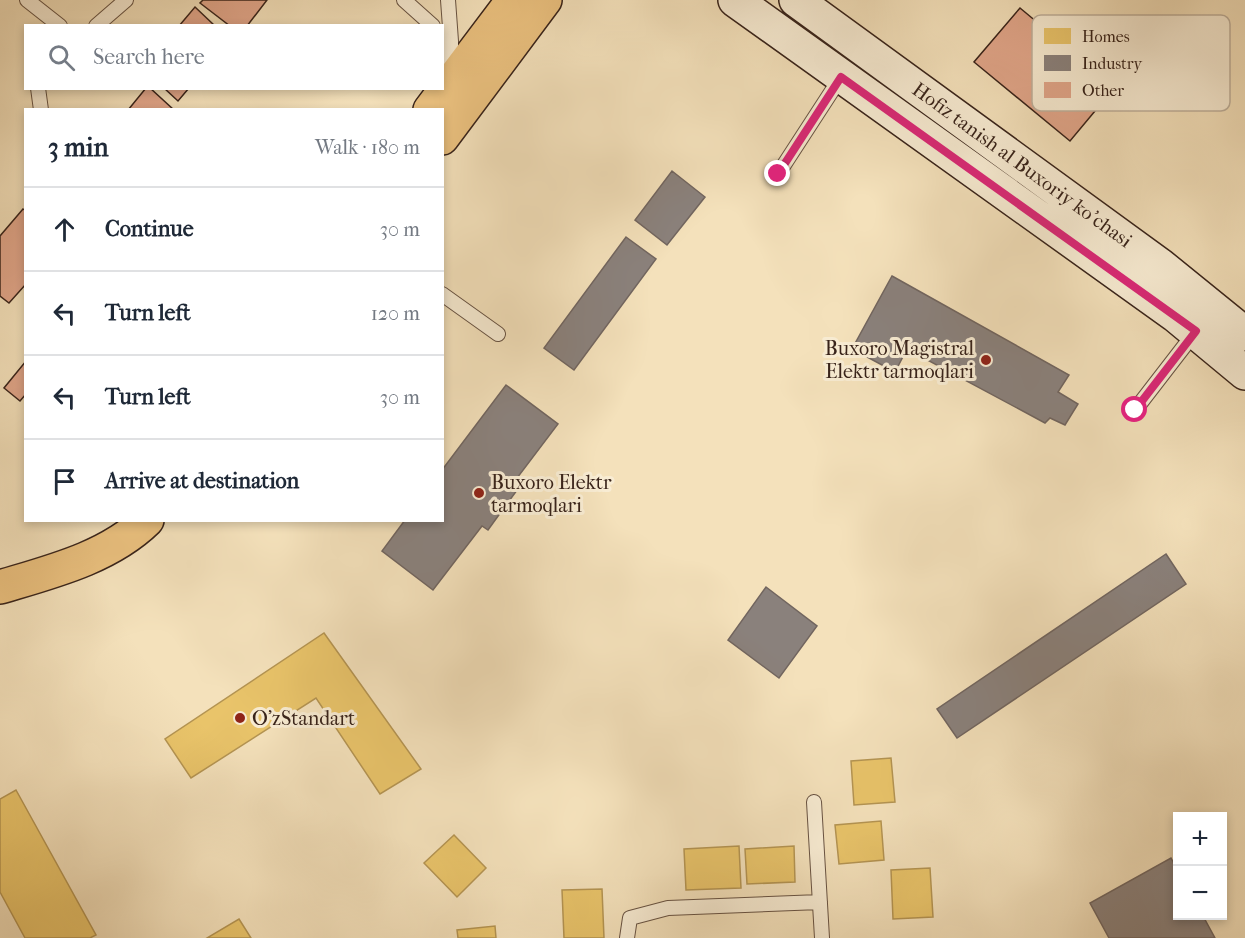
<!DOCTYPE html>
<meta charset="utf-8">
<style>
:root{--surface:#fff;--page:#f6f6f7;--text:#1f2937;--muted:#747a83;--line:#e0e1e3}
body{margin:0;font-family:"IM FELL French Canon",serif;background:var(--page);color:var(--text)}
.controls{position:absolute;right:18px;bottom:18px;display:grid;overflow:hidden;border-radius:0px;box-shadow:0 3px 9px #0003}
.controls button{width:54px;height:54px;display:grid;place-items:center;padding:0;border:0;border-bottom:2px solid var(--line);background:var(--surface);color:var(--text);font:30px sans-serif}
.stop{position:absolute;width:18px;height:18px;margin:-14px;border:4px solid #db2777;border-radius:50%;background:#fff}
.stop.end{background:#db2777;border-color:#fff;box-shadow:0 2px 6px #0008}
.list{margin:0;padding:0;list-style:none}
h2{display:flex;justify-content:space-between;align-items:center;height:78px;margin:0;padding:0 24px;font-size:26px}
h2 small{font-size:20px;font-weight:400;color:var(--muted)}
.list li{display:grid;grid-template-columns:39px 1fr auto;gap:18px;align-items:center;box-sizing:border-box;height:84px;padding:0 24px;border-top:2px solid var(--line)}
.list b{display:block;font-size:22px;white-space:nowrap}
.list em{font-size:20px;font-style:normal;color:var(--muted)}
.icon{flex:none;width:33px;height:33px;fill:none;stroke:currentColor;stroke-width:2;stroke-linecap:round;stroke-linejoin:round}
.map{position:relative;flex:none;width:1245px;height:938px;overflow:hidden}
.search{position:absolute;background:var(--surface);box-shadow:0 3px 9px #0003;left:24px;top:24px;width:420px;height:66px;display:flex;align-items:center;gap:15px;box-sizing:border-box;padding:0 21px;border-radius:0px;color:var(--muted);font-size:22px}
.panel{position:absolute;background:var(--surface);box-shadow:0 3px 9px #0003;left:24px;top:108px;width:420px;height:414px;border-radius:0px}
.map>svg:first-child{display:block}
.homes{fill:#e9c46a;stroke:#b49452;stroke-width:1.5}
.industry{fill:#8a817c;stroke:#71655f;stroke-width:1.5}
.building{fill:#e1a68a;stroke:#38231a;stroke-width:1.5}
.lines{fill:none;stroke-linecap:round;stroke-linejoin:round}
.lane-casing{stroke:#675242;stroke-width:16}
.secondary-casing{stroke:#38231a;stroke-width:36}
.primary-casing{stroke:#38231a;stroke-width:36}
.lane{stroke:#f8ecd3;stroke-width:14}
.secondary{stroke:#f8ecd3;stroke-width:33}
.primary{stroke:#eac07e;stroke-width:33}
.route{stroke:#db2777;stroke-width:8}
.poi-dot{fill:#8f2418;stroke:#f8ecd3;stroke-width:2}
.labels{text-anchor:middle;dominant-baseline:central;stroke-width:6;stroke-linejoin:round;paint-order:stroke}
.street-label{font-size:20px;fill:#38231a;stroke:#f8ecd3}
.poi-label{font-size:20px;fill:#38231a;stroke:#f8ecd3;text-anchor:start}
.key{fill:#f8ecd3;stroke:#beb09c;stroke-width:1.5}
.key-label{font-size:16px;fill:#38231a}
</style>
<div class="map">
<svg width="1245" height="938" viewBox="0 0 1245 938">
<rect width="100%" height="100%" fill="#f4e1bb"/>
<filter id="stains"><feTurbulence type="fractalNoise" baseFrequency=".00333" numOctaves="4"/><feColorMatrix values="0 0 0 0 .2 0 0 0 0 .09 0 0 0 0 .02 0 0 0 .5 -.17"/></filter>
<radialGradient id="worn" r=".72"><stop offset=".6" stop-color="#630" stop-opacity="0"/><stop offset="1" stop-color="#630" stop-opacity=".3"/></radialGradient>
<path class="homes" d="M324,633L421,769L380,794L316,698L191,778L165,739Z
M891,758L895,802L854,805L851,761Z
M16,790L96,935L90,938H25L0,892V799Z
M881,821L884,860L839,864L835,825Z
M454,835L486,868L457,897L424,863Z
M739,846L741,888L686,890L684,849Z
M794,846L795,882L747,884L745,849Z
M930,868L933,917L893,919L891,870Z
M602,889L604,938H564L562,890Z
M239,919L251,938H207Z
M495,926L496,938H458L457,930Z"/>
<path class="industry" d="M672,171L705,197L667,245L635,220Z
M626,237L656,259L574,370L544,348Z
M892,276L1069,375L1058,392L1078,404L1065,425L1050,418L1045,423L907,349L895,372L852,349Z
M506,385L558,424L517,478L523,482L501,512L488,530L482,526L433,590L382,551L405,520H442V470Z
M1166,554L1186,584L957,738L937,709Z
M766,587L817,626L779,678L728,640Z
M1171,858L1178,871V916H1203L1215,938H1109L1090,903Z"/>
<path class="building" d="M203,0H267L247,26H230L200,3Z
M195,7L215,26H179Z
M1020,8L1115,87L1070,141L974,62Z
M146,88H150L174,110H128Z
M164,88H189L178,101Z
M23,209L26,211V284L9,303L0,296V236Z
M26,361V394L20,401L4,388Z"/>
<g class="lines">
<g class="lane-casing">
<path id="lane" d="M27,0L60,26
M404,0L433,26
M448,0L451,41
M96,26L126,0
M442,34L451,41V73
M38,88L41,110
M778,174L841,77
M442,294L498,334
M1135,410L1196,331
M814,802L822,938
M627,938L630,918L668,908L820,902"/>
</g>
<g class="secondary-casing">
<path id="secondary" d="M735,0L1175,315L1245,373
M796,0L1160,265L1245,334"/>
</g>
<g class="primary-casing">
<path id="primary" d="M430,110L513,0
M442,138L545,0
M0,587C50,572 108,558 147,520"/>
</g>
<use href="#lane" class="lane"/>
<use href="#secondary" class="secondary"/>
<use href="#primary" class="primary"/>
</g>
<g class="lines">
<path class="route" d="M778,174L841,77L1196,331L1135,410"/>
</g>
<g class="poi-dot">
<circle cx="986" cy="360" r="6"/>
<circle cx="479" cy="493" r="6"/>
<circle cx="240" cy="718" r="6"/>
</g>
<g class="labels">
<g class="street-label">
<text transform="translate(1022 165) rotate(36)">Hofiz tanish al Buxoriy ko'chasi</text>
</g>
<g class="poi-label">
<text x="974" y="348" text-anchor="end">Buxoro Magistral<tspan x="974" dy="23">Elektr tarmoqlari</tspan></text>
<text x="491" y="482">Buxoro Elektr<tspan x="491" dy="23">tarmoqlari</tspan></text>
<text x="252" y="718">O'zStandart</text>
</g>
</g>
<rect x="1032" y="15" width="198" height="96" rx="9" class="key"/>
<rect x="1044" y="28" width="27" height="16" fill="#e9c46a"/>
<rect x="1044" y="55" width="27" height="16" fill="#8a817c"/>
<rect x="1044" y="82" width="27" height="16" fill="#e1a68a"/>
<g class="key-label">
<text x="1082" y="42">Homes</text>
<text x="1082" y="69">Industry</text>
<text x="1082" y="96">Other</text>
</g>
<rect width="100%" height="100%" filter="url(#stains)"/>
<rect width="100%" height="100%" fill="url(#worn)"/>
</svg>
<div class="controls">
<button>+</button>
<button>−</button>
</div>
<div class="stop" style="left:1135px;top:410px"></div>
<div class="stop end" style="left:778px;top:174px"></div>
<div class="search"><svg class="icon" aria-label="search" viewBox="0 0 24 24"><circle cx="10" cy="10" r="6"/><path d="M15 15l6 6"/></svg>Search here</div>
<section class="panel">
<h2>3 min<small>Walk · 180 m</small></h2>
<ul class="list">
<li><svg class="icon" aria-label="ahead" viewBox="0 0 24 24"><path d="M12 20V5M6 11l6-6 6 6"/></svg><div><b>Continue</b></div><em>30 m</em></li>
<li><svg class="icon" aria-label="left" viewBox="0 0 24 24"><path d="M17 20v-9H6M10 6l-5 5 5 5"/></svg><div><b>Turn left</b></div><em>120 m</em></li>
<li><svg class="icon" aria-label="left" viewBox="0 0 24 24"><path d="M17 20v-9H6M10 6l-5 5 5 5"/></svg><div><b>Turn left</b></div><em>30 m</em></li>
<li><svg class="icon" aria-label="arrive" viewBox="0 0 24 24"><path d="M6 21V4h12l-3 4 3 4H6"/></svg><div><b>Arrive at destination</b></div></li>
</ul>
</section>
</div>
